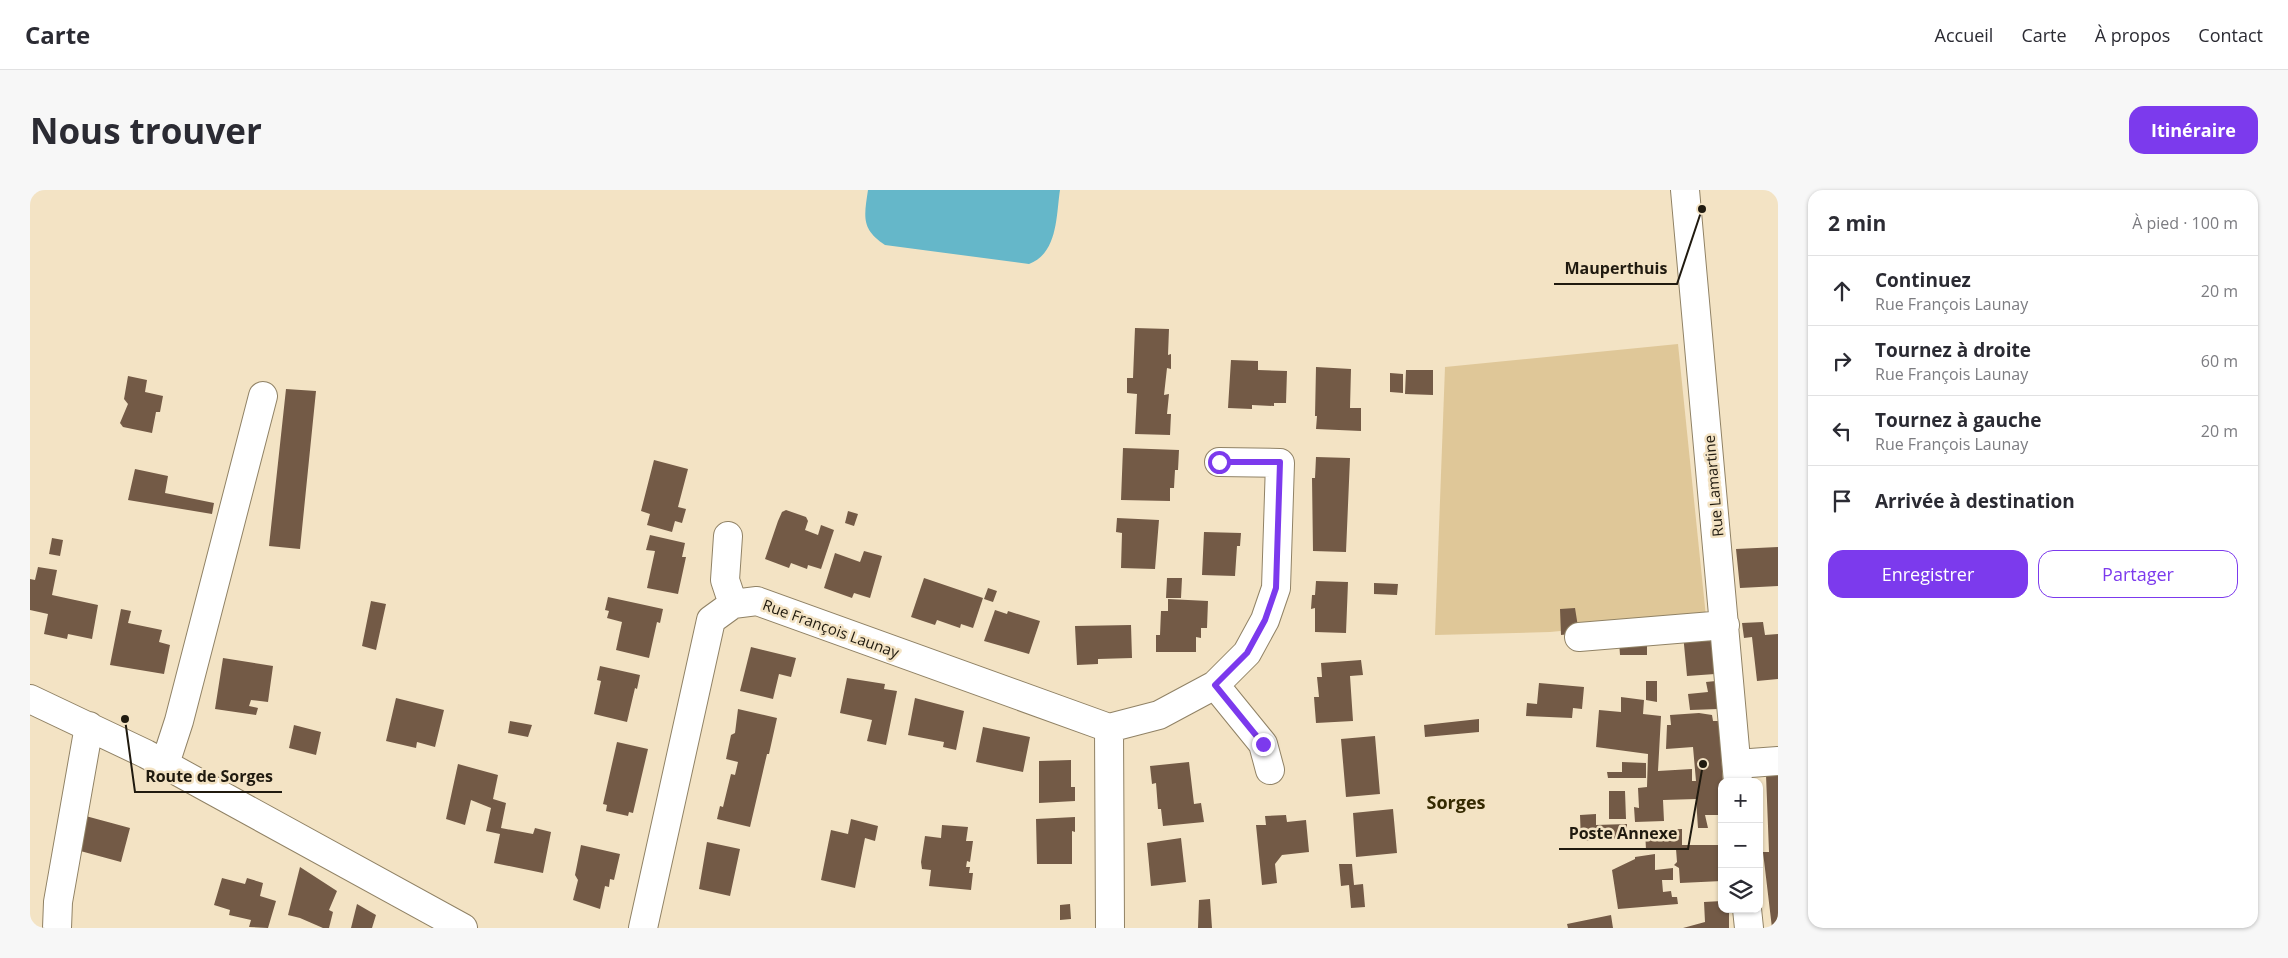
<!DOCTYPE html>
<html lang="fr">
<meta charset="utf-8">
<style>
:root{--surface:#fff;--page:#f7f7f7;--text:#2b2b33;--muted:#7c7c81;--line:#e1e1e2;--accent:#7c3aed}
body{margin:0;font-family:"Open Sans",sans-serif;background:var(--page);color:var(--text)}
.controls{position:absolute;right:15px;bottom:15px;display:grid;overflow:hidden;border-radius:10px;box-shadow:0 1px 4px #0004}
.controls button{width:45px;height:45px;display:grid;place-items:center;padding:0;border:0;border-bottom:1px solid var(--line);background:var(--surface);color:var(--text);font:25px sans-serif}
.stop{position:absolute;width:15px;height:15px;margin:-11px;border:4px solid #7c3aed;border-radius:50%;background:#fff}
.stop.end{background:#7c3aed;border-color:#fff;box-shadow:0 1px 5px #0008}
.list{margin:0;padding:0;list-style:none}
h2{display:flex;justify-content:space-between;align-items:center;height:65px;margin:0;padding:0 20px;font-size:21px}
h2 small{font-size:16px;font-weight:400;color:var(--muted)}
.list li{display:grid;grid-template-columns:32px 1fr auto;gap:15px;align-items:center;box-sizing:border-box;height:70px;padding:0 20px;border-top:1px solid var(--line)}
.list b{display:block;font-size:19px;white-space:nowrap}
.list p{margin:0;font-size:16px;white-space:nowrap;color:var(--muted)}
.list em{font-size:16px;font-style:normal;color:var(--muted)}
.actions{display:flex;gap:10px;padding:15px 20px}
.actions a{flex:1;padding:11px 0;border:1px solid var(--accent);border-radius:15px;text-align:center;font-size:18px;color:var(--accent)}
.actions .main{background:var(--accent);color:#fff}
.icon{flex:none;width:28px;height:28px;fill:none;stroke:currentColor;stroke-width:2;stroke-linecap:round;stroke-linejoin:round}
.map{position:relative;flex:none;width:1748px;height:738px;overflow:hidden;border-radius:15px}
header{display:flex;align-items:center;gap:30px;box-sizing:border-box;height:70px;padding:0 25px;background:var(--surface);border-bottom:1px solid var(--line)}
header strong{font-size:24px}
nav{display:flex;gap:28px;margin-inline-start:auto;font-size:18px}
.intro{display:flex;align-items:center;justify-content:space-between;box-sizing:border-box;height:120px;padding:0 30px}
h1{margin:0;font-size:35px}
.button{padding:12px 22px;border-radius:15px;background:var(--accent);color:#fff;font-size:18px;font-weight:700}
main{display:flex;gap:30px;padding:0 30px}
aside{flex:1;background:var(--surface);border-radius:15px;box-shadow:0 1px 4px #0004}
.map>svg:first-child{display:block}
.green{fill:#dfc798}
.water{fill:#65b7c9}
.building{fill:#735a46}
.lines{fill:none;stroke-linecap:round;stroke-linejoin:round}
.minor-casing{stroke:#908265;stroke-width:30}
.minor{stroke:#fff;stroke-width:28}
.route{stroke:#7c3aed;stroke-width:6}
.labels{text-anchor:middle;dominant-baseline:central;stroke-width:5;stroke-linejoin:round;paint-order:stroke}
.street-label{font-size:15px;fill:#201a0f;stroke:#f3e3c4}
.quarter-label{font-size:18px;font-weight:bold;fill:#352a00;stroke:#f3e3c4}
.leader{fill:none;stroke:#201a0f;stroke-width:2}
.callout-dot{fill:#201a0f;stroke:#f3e3c4;stroke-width:2}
.callout-label{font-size:16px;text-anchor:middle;font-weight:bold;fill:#201a0f;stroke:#f3e3c4;stroke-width:5;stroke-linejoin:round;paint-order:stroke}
</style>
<header>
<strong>Carte</strong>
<nav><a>Accueil</a><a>Carte</a><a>À propos</a><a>Contact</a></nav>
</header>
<div class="intro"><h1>Nous trouver</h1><a class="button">Itinéraire</a></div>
<main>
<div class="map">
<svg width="1748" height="738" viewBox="0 0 1748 738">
<rect width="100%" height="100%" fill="#f3e3c4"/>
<path class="green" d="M1648,154L1676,427L1520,442L1405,445L1415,177Z"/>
<path class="water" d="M838,0H1030C1026,26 1028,63 999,74L855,55C831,39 834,27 838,0Z"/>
<path class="building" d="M1105,138L1139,139L1138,165L1141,164V179L1137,178L1134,205L1139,204L1137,224H1141L1140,245L1105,244L1107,204L1097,203V188H1103Z
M1201,170L1228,171V180L1257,181L1256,213H1244V216L1222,215V219L1198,218Z
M1286,177L1321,179L1320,218H1331V241L1286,239L1287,226H1285Z
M1376,180H1403V205L1375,204Z
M1360,183L1373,184V203L1360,202Z
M98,186L117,190L115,202L133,206L130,222H126L122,243L93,237L90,233L98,214L94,209Z
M256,199L286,201L270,359L239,356Z
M1093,258L1149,260L1148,280H1145L1144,298H1140V311L1091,310Z
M1286,267L1320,268L1316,362L1283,361L1282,288H1285Z
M624,270L658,279L648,317L656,319L652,333L645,331L642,342L617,335L620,324L611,321Z
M105,279L138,286L135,303L184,313L182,324L98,310Z
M756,320L776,327L778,331L775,340L788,345L791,335L804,340L791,379L778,375L777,379L761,373L759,378L735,369L748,331L752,322Z
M818,321L828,324L824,336L815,333Z
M1087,328L1129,330L1125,379L1091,378L1092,343L1086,342Z
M1174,342L1211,343L1210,356H1207L1205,386L1172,385Z
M620,345L655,353L652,367H656L648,404L617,398L625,361L616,360Z
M22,348L33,350L30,366L19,364Z
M1748,357V396L1710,398L1706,359Z
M834,361L852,366L840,408L824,403L822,408L794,398L805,363L830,372Z
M8,377L27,380L22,405L68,415L62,449L38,444L37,449L14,444L18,424L0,420V389L5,390Z
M894,388L953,408L943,438L931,434L930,438L907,430L905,435L881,427Z
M1137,388H1152L1151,408H1136Z
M1286,391L1318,392L1316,443L1285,442V418L1281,419L1282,405H1285Z
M1344,393L1368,394L1367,405L1344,404Z
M958,398L967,401L963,412L954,409Z
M578,407L633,419L630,433L627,432L619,468L586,460L592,432L577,428L579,421L575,420Z
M1138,409L1178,411L1177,438H1171V448L1166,447V462H1126V445H1130L1131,421H1138Z
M341,411L356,414L346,460L332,456Z
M1545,418L1549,443L1531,445L1530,419Z
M91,419L101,421L98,433L132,440L129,452L140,455L134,484L80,475Z
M965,420L977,424L978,421L1010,431L999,464L954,451Z
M1733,432L1735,445L1748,444V489L1727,491L1722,447L1714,448L1712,433Z
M1101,435L1102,468L1068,469V474L1047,475L1045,436Z
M1682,442L1685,484L1657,486L1653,444Z
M1617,450V465H1590L1589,451Z
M721,457L766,468L761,487L749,484L743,509L710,501Z
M193,468L243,476L238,512L221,510L219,516L228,518L226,525L185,519Z
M1331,470L1333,485L1320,486L1323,531L1286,533L1284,507H1289L1287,487H1292L1291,473Z
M570,476L610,485L607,499L605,498L597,532L564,524L571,491L567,490Z
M817,488L855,494L854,499L867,501L856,555L837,551L842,530L810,523Z
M1616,491H1627V512L1616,510Z
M1686,491L1688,519L1660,520L1658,504L1678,502L1676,492Z
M1509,493L1554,497L1552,519L1543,518L1542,528L1496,526L1497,513L1507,514Z
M1591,507L1614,510L1613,524L1631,526L1628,581L1662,579V591H1666L1663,557L1636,559L1637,535H1641L1640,525L1669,523L1682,525L1683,531H1689L1693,592L1692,625H1675L1678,638H1668L1666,609L1633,610L1634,631L1605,632L1604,617L1609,618L1608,598L1617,597L1618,564L1566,557L1569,520L1591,522Z
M366,508L414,520L405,557L387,552L386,558L356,551Z
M885,508L934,521L926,560L913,557L914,552L878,545Z
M708,519L747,528L739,564H737L720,637L687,629L690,616L693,617L701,584L705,585L708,572L696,569L701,545L705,543Z
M1449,529V542L1395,547L1394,535Z
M480,531L502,535L498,547L478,543Z
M264,535L291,542L286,565L259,558Z
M953,537L1000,547L993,582L946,572Z
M1345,546L1350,604L1316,607L1311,549Z
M587,552L618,559L603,623L599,622L598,626L576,621L577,615L573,614Z
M1041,570V597H1045V611L1009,613V571Z
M1159,572L1164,614L1171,613L1174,632L1133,636L1131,619H1128L1126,593L1122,594L1120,576Z
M1592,572L1616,573V588H1578L1577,582H1592Z
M428,574L468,585L463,609L476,613L471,638L503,644L505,638L521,642L513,683L464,673L470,644L456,641L461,618L441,610L435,635L416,629Z
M1748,582V738H1742L1733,662H1739L1736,585Z
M1579,601H1595L1596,629H1579Z
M1363,619L1367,663L1326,667L1323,623Z
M1566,624V635L1597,634V648L1551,651L1550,625Z
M52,625L100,638L91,672L43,659Z
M1256,625L1257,632L1276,630L1279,662L1252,665L1245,674L1247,693L1232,695L1226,635H1236L1235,626Z
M1045,627V642L1042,641V674H1007L1006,629Z
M821,629L848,636L845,651L835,648L825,698L791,690L801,640L818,644Z
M912,635L938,637L936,651H943L940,672L937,671L936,677H940L939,683H943L941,700L899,696L901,680L892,679L891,672L895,646L911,648Z
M1652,639V655H1692V691L1650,693L1649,678L1644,675L1647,672L1646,659L1616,660L1615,640Z
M1151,648L1156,692L1121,696L1117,653Z
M677,652L710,659L700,706L669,699Z
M551,655L590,664L584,690L580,689L579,697L575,696L570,719L543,710L548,690L545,685Z
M1625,664V680L1643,678V690H1632L1633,702L1641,701L1642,707H1647L1648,714L1588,719L1582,680L1605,669V667Z
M1309,674H1322L1324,695L1333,694L1335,717L1321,718L1319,695L1311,696Z
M270,677L307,701L299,720L303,722L299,738H293L270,728L258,725Z
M192,688L215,694L217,688L233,693L230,706L246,711L238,738L219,737L221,730L199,725L200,720L184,715Z
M1180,709L1182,738H1168L1169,710Z
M1692,711V719H1699V738H1653L1675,732L1674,712Z
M327,714L346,725L342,738H321Z
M1040,714L1041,729L1030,730V715Z
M1581,725L1583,738H1538L1537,734Z"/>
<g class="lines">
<g class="minor-casing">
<path id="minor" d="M1655,0L1708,592
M698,346L695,390L703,414
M1549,447L1695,435
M1185,495L1233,554L1240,580
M0,509L116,564L433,738
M1079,538L1080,738
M135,574L149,531L233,206
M1707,574L1748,571
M1717,719L1719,738
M27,738L28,712L59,536
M613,738L681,430L703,414L727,411L1079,538L1129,525L1185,495L1217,463L1235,430L1246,398L1250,273L1189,272"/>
</g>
<use href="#minor" class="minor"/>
</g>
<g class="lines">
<path class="route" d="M1189,272H1250L1246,398L1235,430L1217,463L1185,495L1233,554"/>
</g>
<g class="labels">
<g class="street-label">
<text transform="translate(1683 296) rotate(-95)">Rue Lamartine</text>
<text transform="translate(801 438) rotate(20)">Rue François Launay</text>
</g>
<g class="quarter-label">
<text x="1426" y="612">Sorges</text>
</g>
</g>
<path class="leader" d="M1672 19L1647 94H1524M95 529L105 602H252M1673 574L1658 659H1529"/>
<g class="callout-dot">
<circle cx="1672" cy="19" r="5"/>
<circle cx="95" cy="529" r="5"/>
<circle cx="1673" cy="574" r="5"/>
</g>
<g class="callout-label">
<text x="1586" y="84">Mauperthuis</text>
<text x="179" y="592">Route de Sorges</text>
<text x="1593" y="649">Poste Annexe</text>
</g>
</svg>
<div class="controls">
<button>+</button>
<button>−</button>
<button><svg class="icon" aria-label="layers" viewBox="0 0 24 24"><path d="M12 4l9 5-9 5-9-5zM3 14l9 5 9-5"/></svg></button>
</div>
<div class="stop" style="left:1189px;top:272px"></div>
<div class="stop end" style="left:1233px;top:554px"></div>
</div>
<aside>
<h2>2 min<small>À pied · 100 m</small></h2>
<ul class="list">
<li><svg class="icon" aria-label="ahead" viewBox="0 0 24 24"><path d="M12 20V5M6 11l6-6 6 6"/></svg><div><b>Continuez</b><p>Rue François Launay</p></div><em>20 m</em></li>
<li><svg class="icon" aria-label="right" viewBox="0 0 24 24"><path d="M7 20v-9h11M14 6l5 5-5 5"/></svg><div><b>Tournez à droite</b><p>Rue François Launay</p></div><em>60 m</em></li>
<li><svg class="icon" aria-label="left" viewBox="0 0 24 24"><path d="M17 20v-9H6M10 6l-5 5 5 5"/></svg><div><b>Tournez à gauche</b><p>Rue François Launay</p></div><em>20 m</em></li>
<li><svg class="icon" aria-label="arrive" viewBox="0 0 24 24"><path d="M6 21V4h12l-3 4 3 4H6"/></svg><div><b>Arrivée à destination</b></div></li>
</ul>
<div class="actions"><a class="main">Enregistrer</a><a>Partager</a></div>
</aside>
</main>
